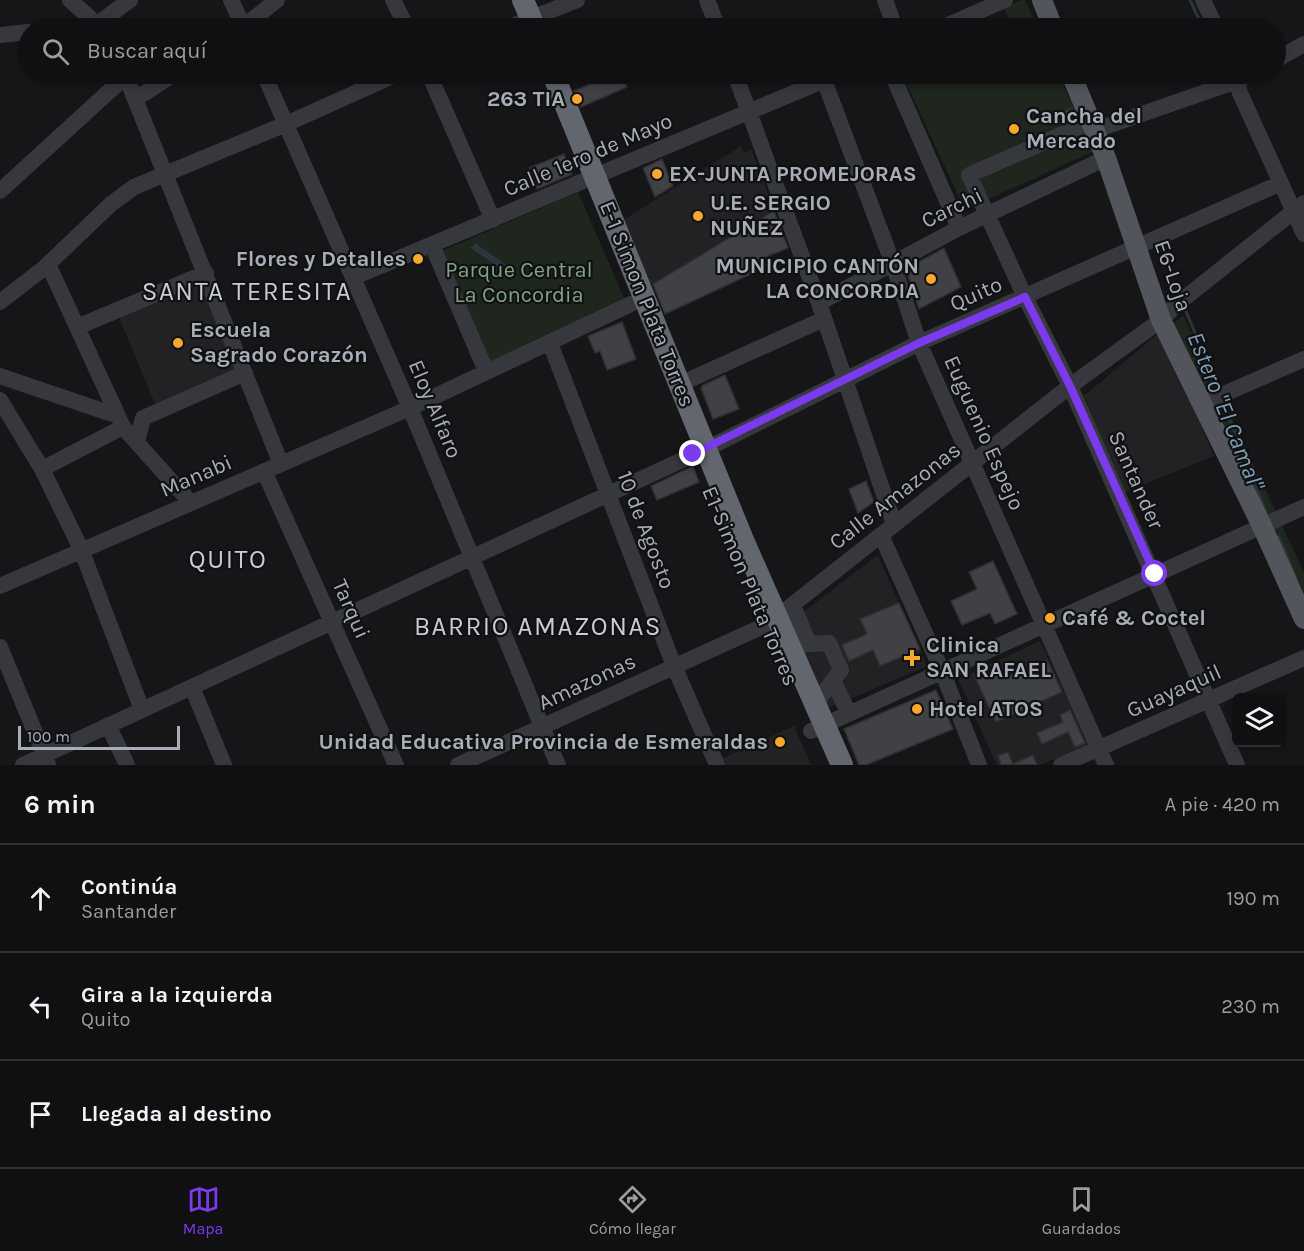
<!DOCTYPE html>
<html lang="es">
<meta charset="utf-8">
<style>
:root{--surface:#101012;--page:#19191b;--text:#f1f3f6;--muted:#9c9d9f;--line:#303032;--accent:#7c3aed}
body{margin:0;font-family:Karla,sans-serif;background:var(--page);color:var(--text)}
.controls{position:absolute;right:18px;bottom:18px;display:grid;overflow:hidden;border-radius:9px;box-shadow:0 3px 9px #0003}
.controls button{width:54px;height:54px;display:grid;place-items:center;padding:0;border:0;border-bottom:2px solid var(--line);background:var(--surface);color:var(--text);font:30px sans-serif}
.scale{position:absolute;left:18px;bottom:15px;width:162px;box-sizing:border-box;padding-left:6px;border:3px solid #a7aeb8;border-top:0;font-size:16px;line-height:21px;white-space:nowrap;color:#a7aeb8;-webkit-text-stroke:4px #111113;paint-order:stroke}
.stop{position:absolute;width:18px;height:18px;margin:-14px;border:4px solid #7c3aed;border-radius:50%;background:#fff}
.stop.end{background:#7c3aed;border-color:#fff;box-shadow:0 2px 6px #0008}
.list{margin:0;padding:0;list-style:none}
h2{display:flex;justify-content:space-between;align-items:center;height:78px;margin:0;padding:0 24px;font-size:26px}
h2 small{font-size:20px;font-weight:400;color:var(--muted)}
.list li{display:grid;grid-template-columns:39px 1fr auto;gap:18px;align-items:center;box-sizing:border-box;height:108px;padding:0 24px;border-top:2px solid var(--line)}
.list b{display:block;font-size:22px;white-space:nowrap}
.list p{margin:0;font-size:20px;white-space:nowrap;color:var(--muted)}
.list em{font-size:20px;font-style:normal;color:var(--muted)}
.icon{flex:none;width:33px;height:33px;fill:none;stroke:currentColor;stroke-width:2;stroke-linecap:round;stroke-linejoin:round}
.map{position:relative;flex:none;width:1304px;height:765px;overflow:hidden}
.search{position:absolute;background:var(--surface);box-shadow:0 3px 9px #0003;left:18px;right:18px;top:18px;height:66px;display:flex;align-items:center;gap:15px;box-sizing:border-box;padding:0 21px;border-radius:33px;color:var(--muted);font-size:22px}
.sheet{height:402px;background:var(--surface)}
nav{display:flex;justify-content:space-around;align-items:center;box-sizing:border-box;height:84px;border-top:2px solid var(--line);background:var(--surface);font-size:16px;color:var(--muted)}
nav a{display:grid;justify-items:center;gap:3px}
nav .on{color:var(--accent)}
.map>svg:first-child{display:block}
.built{fill:#222225}
.green{fill:#1e261e}
.water{fill:#2b363c}
.lines{fill:none;stroke-linecap:round;stroke-linejoin:round}
.stream{stroke:#2b363c;stroke-width:3}
.building{fill:#404145;stroke:#303034;stroke-width:1.5}
.minor{stroke:#37383d;stroke-width:16}
.major{stroke:#53555c;stroke-width:20}
.highway{stroke:#62666e;stroke-width:22}
.route{stroke:#7c3aed;stroke-width:8}
.poi-dot{fill:#f7a72e;stroke:#111113;stroke-width:2}
.labels{text-anchor:middle;dominant-baseline:central;stroke-width:4.5;stroke-linejoin:round;paint-order:stroke}
.poi-label{font-size:22px;font-weight:bold;fill:#a7aeb8;stroke:#111113;text-anchor:start}
.street-label{font-size:22px;fill:#a7aeb8;stroke:#111113}
.park-label{font-size:22px;fill:#7ea47e;stroke:#111113}
.water-label{font-size:24px;font-style:italic;fill:#7d9eb4;stroke:#111113}
.quarter-label{font-size:26px;letter-spacing:1.5px;fill:#c8ccd4;stroke:#111113}
</style>
<div class="map">
<svg width="1304" height="765" viewBox="0 0 1304 765">
<rect width="100%" height="100%" fill="#161618"/>
<path class="built" d="M741,146L744,153L751,149L775,211L650,286L620,222Z
M202,281L237,369L155,404L119,317Z
M1161,331L1214,456L1123,493L1084,396Z
M878,555L899,603L860,619L880,666L920,649L927,666L827,709L790,622Z
M1040,641L1089,744L1040,765H997L958,679Z
M794,726L811,765H726L723,758Z"/>
<path class="green" d="M1021,0H1025L1038,28H1013L1004,8Z
M902,74H1058L1094,151L965,210Z
M578,192L625,300L488,364L440,252Z
M1183,315L1304,572V619L1172,325Z"/>
<path class="water" d="M475,243L512,269L508,274L471,248Z"/>
<g class="lines">
<path class="stream" d="M1190,0L1203,28
M1185,309L1219,390
M1222,399L1266,512
M1279,537L1297,581"/>
</g>
<path class="building" d="M614,74H621L627,87L581,107L574,91Z
M1072,108L1076,117L1062,122L1058,114Z
M564,154L572,174L537,189L529,168Z
M662,159L673,186L655,197L643,168Z
M774,211L788,248L763,258L766,267L665,314L653,284Z
M944,248L961,287L919,309L906,269Z
M622,322L636,359L607,370L600,351L595,353L588,336Z
M725,375L739,409L713,419L701,388L703,385Z
M693,466L699,482L657,500L651,486Z
M866,481L874,502L858,513L849,489Z
M993,561L1017,614L995,624L990,613L962,625L951,601L977,589L969,572Z
M899,603L920,649L880,666L873,650L849,661L842,645L867,634L860,619Z
M1047,660L1062,692L996,722L974,675L984,671L987,677L1007,668L1010,676Z
M936,690L953,729L866,765H859L844,729Z
M1070,710L1085,743L1075,747L1068,732L1042,744L1037,733L1063,722L1060,715Z
M1008,752L1013,764L1033,755L1037,765H1001L998,756Z"/>
<g class="lines">
<path class="minor" d="M70,0L101,28
M231,0L244,28
M393,0L407,28
M707,0L718,28
M885,0L895,28
M1203,0L1216,28
M59,28L96,25L130,0
M242,28L277,0
M507,28L577,0
M941,28L1005,0
M0,35L28,32
M1276,60L1304,44
M125,74L281,464
M264,74L410,408L558,765
M429,74L493,220
M735,74L819,303L894,524
M892,74L959,228
M1235,74L1240,93L1304,234
M824,80L893,264L919,343L1106,765
M137,98L174,74
M1090,122L969,175L1025,297L1070,386L1237,765
M1093,131L1237,81L1251,74
M0,191L126,76
M432,245L486,371
M48,264L123,427L190,502
M354,277L839,74
M0,302L44,268L111,204L134,187L286,124L397,74
M819,303L959,228L1106,158
M77,327L206,273
M550,343L674,666L717,765
M0,376L118,416
M680,384L824,319
M0,400L42,469L81,549L142,710L23,765
M1201,404L1304,359
M137,442L143,418L245,373
M42,469L123,427
M264,471L396,765
M881,535L942,671L979,765
M0,586L410,408L631,304
M793,605L809,644
M789,645L829,643L841,670L815,704
M0,647L48,764
M833,680L849,714
M192,687L224,765
M142,710L706,449L919,343L1281,183
M108,725L127,765
M811,731L1304,507
M458,765L768,624L1070,386L1161,320L1176,305L1304,203
M1061,765L1304,658"/>
<path class="major" d="M1042,0L1053,28
M1071,74L1106,158L1161,320L1262,526L1304,619"/>
<path class="highway" d="M523,0L535,28
M553,74L743,540L842,765"/>
</g>
<g class="lines">
<path class="route" d="M693,454L919,343L1025,297L1070,386L1155,574"/>
</g>
<g class="poi-dot">
<circle cx="577" cy="99" r="6"/>
<circle cx="1014" cy="129" r="6"/>
<circle cx="657" cy="174" r="6"/>
<circle cx="698" cy="216" r="6"/>
<circle cx="418" cy="259" r="6"/>
<circle cx="931" cy="279" r="6"/>
<circle cx="178" cy="343" r="6"/>
<circle cx="1050" cy="618" r="6"/>
<path d="M909 649h6v6h6v6h-6v6h-6v-6h-6v-6h6z"/>
<circle cx="917" cy="709" r="6"/>
<circle cx="780" cy="742" r="6"/>
</g>
<g class="labels">
<g class="poi-label">
<text x="565" y="99" text-anchor="end">263 TIA</text>
<text x="1026" y="116">Cancha del<tspan x="1026" dy="25">Mercado</tspan></text>
<text x="669" y="174">EX-JUNTA PROMEJORAS</text>
<text x="710" y="203">U.E. SERGIO<tspan x="710" dy="25">NUÑEZ</tspan></text>
<text x="406" y="259" text-anchor="end">Flores y Detalles</text>
<text x="919" y="266" text-anchor="end">MUNICIPIO CANTÓN<tspan x="919" dy="25">LA CONCORDIA</tspan></text>
<text x="190" y="330">Escuela<tspan x="190" dy="25">Sagrado Corazón</tspan></text>
<text x="1062" y="618">Café &amp; Coctel</text>
<text x="926" y="645">Clinica<tspan x="926" dy="25">SAN RAFAEL</tspan></text>
<text x="929" y="709">Hotel ATOS</text>
<text x="768" y="742" text-anchor="end">Unidad Educativa Provincia de Esmeraldas</text>
</g>
<g class="street-label">
<text transform="translate(588 155) rotate(-23)">Calle 1ero de Mayo</text>
<text transform="translate(952 208) rotate(-26)">Carchi</text>
<text transform="translate(1173 276) rotate(71)">E6-Loja</text>
<text transform="translate(976 294) rotate(-24)">Quito</text>
<text transform="translate(647 304) rotate(68)">E-1 Simon Plata Torres</text>
<text transform="translate(435 409) rotate(67)">Eloy Alfaro</text>
<text transform="translate(984 433) rotate(66)">Euguenio Espejo</text>
<text transform="translate(196 476) rotate(-23)">Manabi</text>
<text transform="translate(1136 480) rotate(66)">Santander</text>
<text transform="translate(895 496) rotate(-38)">Calle Amazonas</text>
<text transform="translate(646 530) rotate(69)">10 de Agosto</text>
<text transform="translate(750 586) rotate(67)">E1-Simon Plata Torres</text>
<text transform="translate(351 609) rotate(66)">Tarqui</text>
<text transform="translate(587 682) rotate(-25)">Amazonas</text>
<text transform="translate(1174 691) rotate(-24)">Guayaquil</text>
</g>
<g class="park-label">
<text x="519" y="270">Parque Central<tspan x="519" dy="25">La Concordia</tspan></text>
</g>
<g class="water-label">
<text transform="translate(1226 411) rotate(68)">Estero "El Camal"</text>
</g>
<g class="quarter-label">
<text x="247" y="291">SANTA TERESITA</text>
<text x="228" y="559">QUITO</text>
<text x="538" y="626">BARRIO AMAZONAS</text>
</g>
</g>
</svg>
<div class="controls">
<button><svg class="icon" aria-label="layers" viewBox="0 0 24 24"><path d="M12 4l9 5-9 5-9-5zM3 14l9 5 9-5"/></svg></button>
</div>
<div class="scale">100 m</div>
<div class="stop" style="left:1155px;top:574px"></div>
<div class="stop end" style="left:693px;top:454px"></div>
<div class="search"><svg class="icon" aria-label="search" viewBox="0 0 24 24"><circle cx="10" cy="10" r="6"/><path d="M15 15l6 6"/></svg>Buscar aquí</div>
</div>
<section class="sheet">
<h2>6 min<small>A pie · 420 m</small></h2>
<ul class="list">
<li><svg class="icon" aria-label="ahead" viewBox="0 0 24 24"><path d="M12 20V5M6 11l6-6 6 6"/></svg><div><b>Continúa</b><p>Santander</p></div><em>190 m</em></li>
<li><svg class="icon" aria-label="left" viewBox="0 0 24 24"><path d="M17 20v-9H6M10 6l-5 5 5 5"/></svg><div><b>Gira a la izquierda</b><p>Quito</p></div><em>230 m</em></li>
<li><svg class="icon" aria-label="arrive" viewBox="0 0 24 24"><path d="M6 21V4h12l-3 4 3 4H6"/></svg><div><b>Llegada al destino</b></div></li>
</ul>
</section>
<nav>
<a class="on"><svg class="icon" aria-label="map" viewBox="0 0 24 24"><path d="M3 6l6-2 6 2 6-2v14l-6 2-6-2-6 2zM9 4v14M15 6v14"/></svg>Mapa</a>
<a><svg class="icon" aria-label="directions" viewBox="0 0 24 24"><path d="M12 3l9 9-9 9-9-9zM9 14v-3h6M13 9l2 2-2 2"/></svg>Cómo llegar</a>
<a><svg class="icon" aria-label="saved" viewBox="0 0 24 24"><path d="M7 4h10v16l-5-4-5 4z"/></svg>Guardados</a>
</nav>
